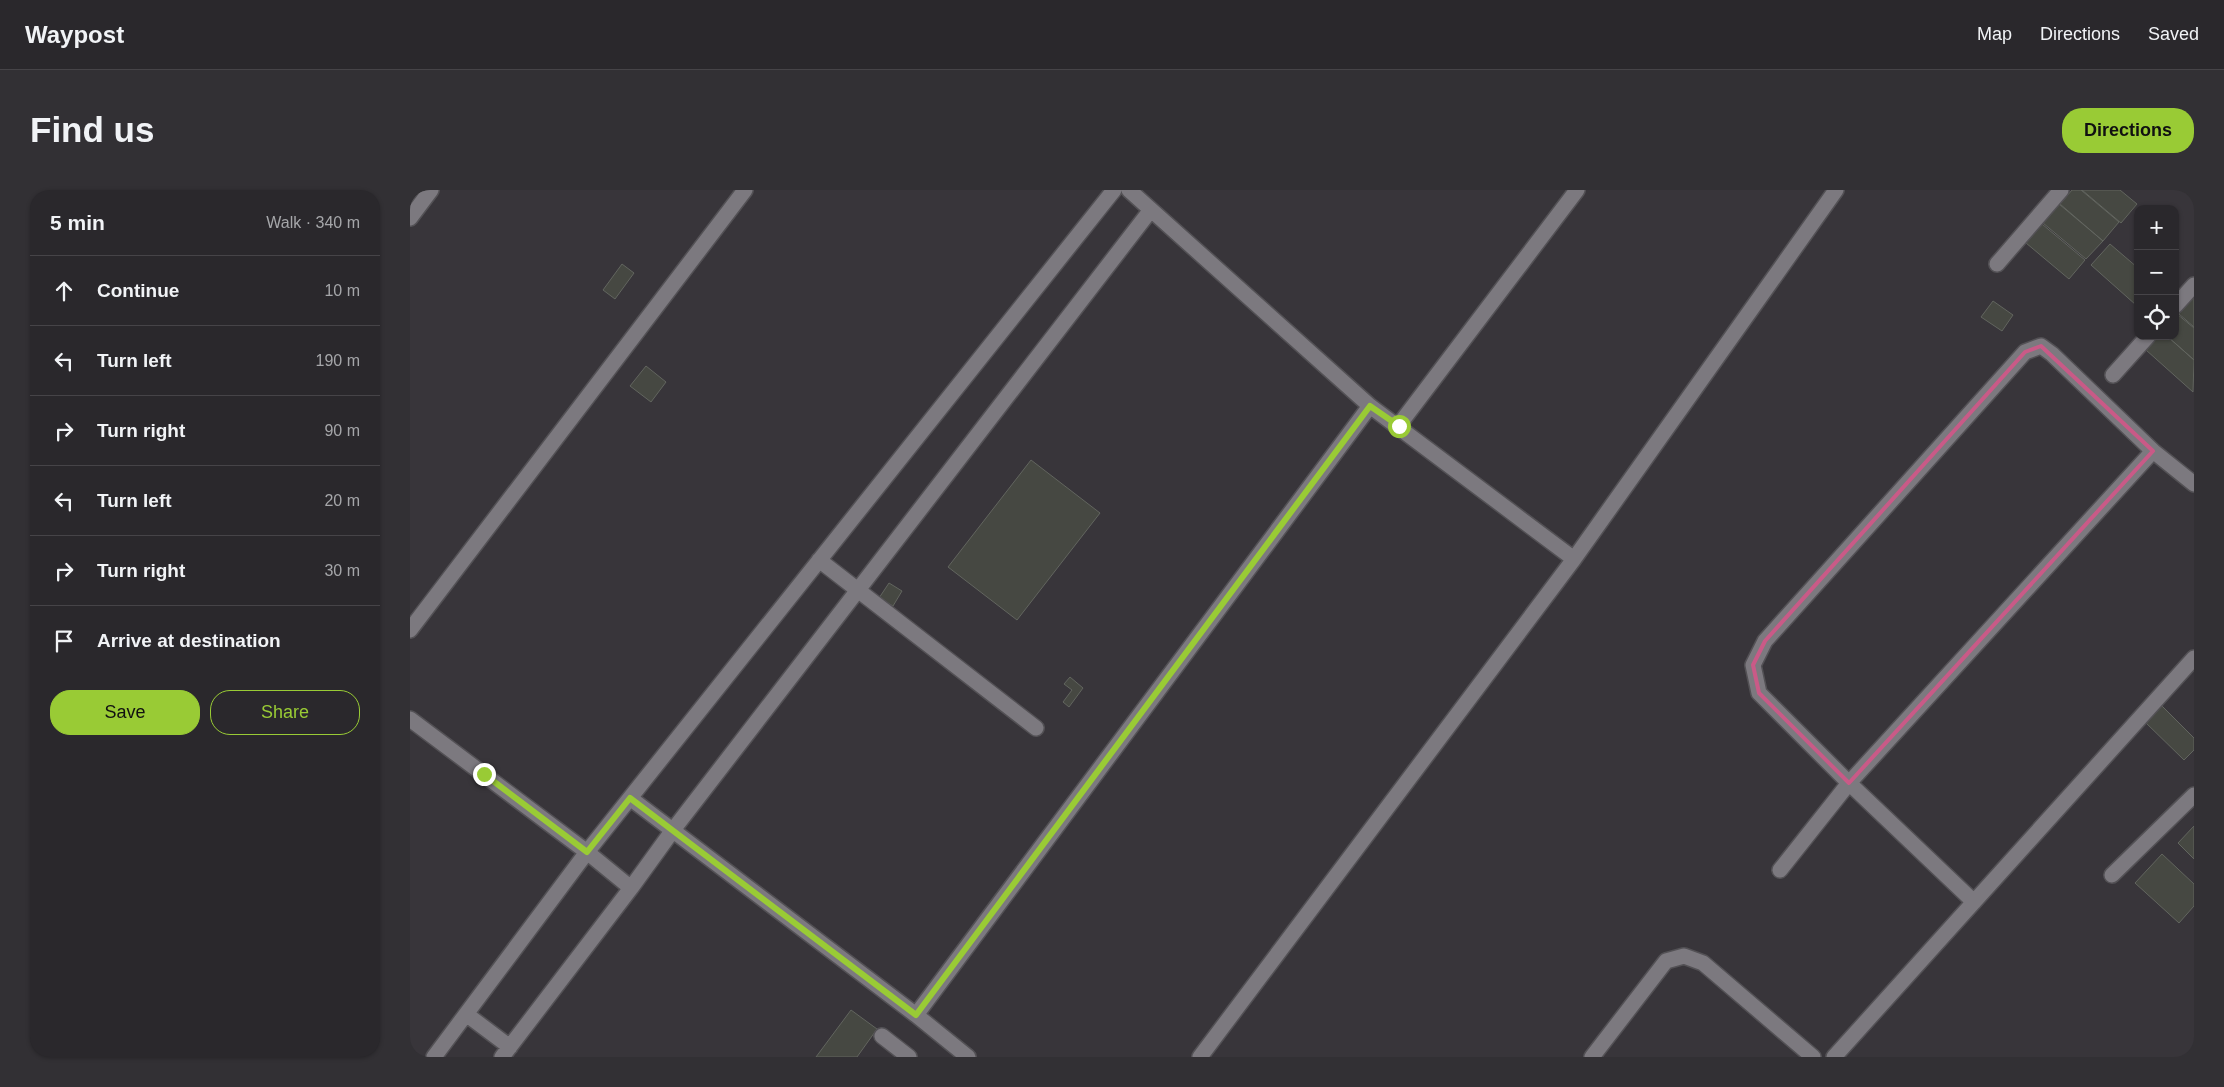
<!DOCTYPE html>
<meta charset="utf-8">
<style>
:root{--surface:#2a282c;--page:#323034;--text:#f1f3f6;--muted:#a5a6a9;--line:#464448;--accent:#99cb35}
body{margin:0;font-family:Helvetica,sans-serif;background:var(--page);color:var(--text)}
.controls{position:absolute;right:15px;top:15px;display:grid;overflow:hidden;border-radius:10px;box-shadow:0 1px 4px #0004}
.controls button{width:45px;height:45px;display:grid;place-items:center;padding:0;border:0;border-bottom:1px solid var(--line);background:var(--surface);color:var(--text);font:25px sans-serif}
.stop{position:absolute;width:15px;height:15px;margin:-11px;border:4px solid #99cb35;border-radius:50%;background:#fff}
.stop.end{background:#99cb35;border-color:#fff;box-shadow:0 1px 5px #0008}
.list{margin:0;padding:0;list-style:none}
h2{display:flex;justify-content:space-between;align-items:center;height:65px;margin:0;padding:0 20px;font-size:21px}
h2 small{font-size:16px;font-weight:400;color:var(--muted)}
.list li{display:grid;grid-template-columns:32px 1fr auto;gap:15px;align-items:center;box-sizing:border-box;height:70px;padding:0 20px;border-top:1px solid var(--line)}
.list b{display:block;font-size:19px;white-space:nowrap}
.list em{font-size:16px;font-style:normal;color:var(--muted)}
.actions{display:flex;gap:10px;padding:15px 20px}
.actions a{flex:1;padding:11px 0;border:1px solid var(--accent);border-radius:20px;text-align:center;font-size:18px;color:var(--accent)}
.actions .main{background:var(--accent);color:#111}
.icon{flex:none;width:28px;height:28px;fill:none;stroke:currentColor;stroke-width:2;stroke-linecap:round;stroke-linejoin:round}
.map{position:relative;flex:none;width:1784px;height:867px;overflow:hidden;border-radius:20px}
header{display:flex;align-items:center;gap:30px;box-sizing:border-box;height:70px;padding:0 25px;background:var(--surface);border-bottom:1px solid var(--line)}
header strong{font-size:24px}
nav{display:flex;gap:28px;margin-inline-start:auto;font-size:18px}
.intro{display:flex;align-items:center;justify-content:space-between;box-sizing:border-box;height:120px;padding:0 30px}
h1{margin:0;font-size:35px}
.button{padding:12px 22px;border-radius:20px;background:var(--accent);color:#111;font-size:18px;font-weight:700}
main{display:flex;gap:30px;padding:0 30px}
aside{flex:1;background:var(--surface);border-radius:20px;box-shadow:0 1px 4px #0004}
.map>svg:first-child{display:block}
.building{fill:#464842;stroke:#62655f}
.lines{fill:none;stroke-linecap:round;stroke-linejoin:round}
.minor-casing{stroke:#535155;stroke-width:18}
.minor{stroke:#7c797f;stroke-width:15}
.route{stroke:#99cb35;stroke-width:6}
.marked{fill:none;stroke:#c95a87;stroke-width:4;stroke-linejoin:round}
</style>
<header>
<strong>Waypost</strong>
<nav><a>Map</a><a>Directions</a><a>Saved</a></nav>
</header>
<div class="intro"><h1>Find us</h1><a class="button">Directions</a></div>
<main>
<aside>
<h2>5 min<small>Walk · 340 m</small></h2>
<ul class="list">
<li><svg class="icon" aria-label="ahead" viewBox="0 0 24 24"><path d="M12 20V5M6 11l6-6 6 6"/></svg><div><b>Continue</b></div><em>10 m</em></li>
<li><svg class="icon" aria-label="left" viewBox="0 0 24 24"><path d="M17 20v-9H6M10 6l-5 5 5 5"/></svg><div><b>Turn left</b></div><em>190 m</em></li>
<li><svg class="icon" aria-label="right" viewBox="0 0 24 24"><path d="M7 20v-9h11M14 6l5 5-5 5"/></svg><div><b>Turn right</b></div><em>90 m</em></li>
<li><svg class="icon" aria-label="left" viewBox="0 0 24 24"><path d="M17 20v-9H6M10 6l-5 5 5 5"/></svg><div><b>Turn left</b></div><em>20 m</em></li>
<li><svg class="icon" aria-label="right" viewBox="0 0 24 24"><path d="M7 20v-9h11M14 6l5 5-5 5"/></svg><div><b>Turn right</b></div><em>30 m</em></li>
<li><svg class="icon" aria-label="arrive" viewBox="0 0 24 24"><path d="M6 21V4h12l-3 4 3 4H6"/></svg><div><b>Arrive at destination</b></div></li>
</ul>
<div class="actions"><a class="main">Save</a><a>Share</a></div>
</aside>
<div class="map">
<svg width="1784" height="867" viewBox="0 0 1784 867">
<rect width="100%" height="100%" fill="#38353a"/>
<path class="building" d="M1662,0H1671L1709,32L1693,51L1650,14Z
M1672,0H1710L1727,14L1711,33Z
M1649,14L1693,51L1676,69L1633,33Z
M1632,34L1675,70L1659,89L1616,53Z
M1700,54L1728,78V112L1726,115L1681,75Z
M212,74L224,83L205,109L193,100Z
M1784,106V137L1769,124Z
M1583,111L1603,125L1592,141L1571,127Z
M1767,124L1784,138V170L1757,146H1765V126Z
M1747,146H1757L1784,170L1783,202L1736,160Z
M236,176L256,192L241,212L220,196Z
M621,270L690,323L607,430L538,377Z
M479,393L492,401L483,416L469,408Z
M660,487L673,498L659,517L653,512L662,500L654,494Z
M1750,514L1784,548V560L1774,570L1734,531Z
M1784,636V669L1768,653Z
M1752,664L1784,694V716L1769,733L1725,693Z
M441,820L467,839L447,867H406Z"/>
<g class="lines">
<g class="minor-casing">
<path id="minor" d="M719,0L960,216L1164,369
M0,28L21,0
M1587,74L1651,0
M1765,116L1784,95
M1703,185L1738,146
M989,235L1167,0
M1743,261L1784,294
M409,370L626,538
M0,440L335,0
M0,529L177,662L221,698
M220,608L506,825L558,867
M1370,680L1439,593L1743,261L1642,164L1631,156L1615,162L1355,451L1343,475L1349,503L1439,593L1564,712
M1702,685L1784,605
M56,824L100,857
M506,825L960,216
M472,846L499,867
M24,867L177,662L704,0
M92,867L221,698L263,640L740,21
M790,867L1164,369L1426,0
M1182,867L1256,771L1274,766L1293,773L1403,867
M1424,867L1784,468"/>
</g>
<use href="#minor" class="minor"/>
</g>
<g class="lines">
<path class="route" d="M74,584L177,662L220,608L506,825L960,216L989,236"/>
</g>
<path class="marked" d="M1631,156L1743,261L1439,593L1349,503L1343,475L1355,451L1615,162Z"/>
</svg>
<div class="controls">
<button>+</button>
<button>−</button>
<button><svg class="icon" aria-label="locate" viewBox="0 0 24 24"><circle cx="12" cy="12" r="6"/><path d="M12 2v4M12 18v4M2 12h4M18 12h4"/></svg></button>
</div>
<div class="stop" style="left:989px;top:236px"></div>
<div class="stop end" style="left:74px;top:584px"></div>
</div>
</main>
